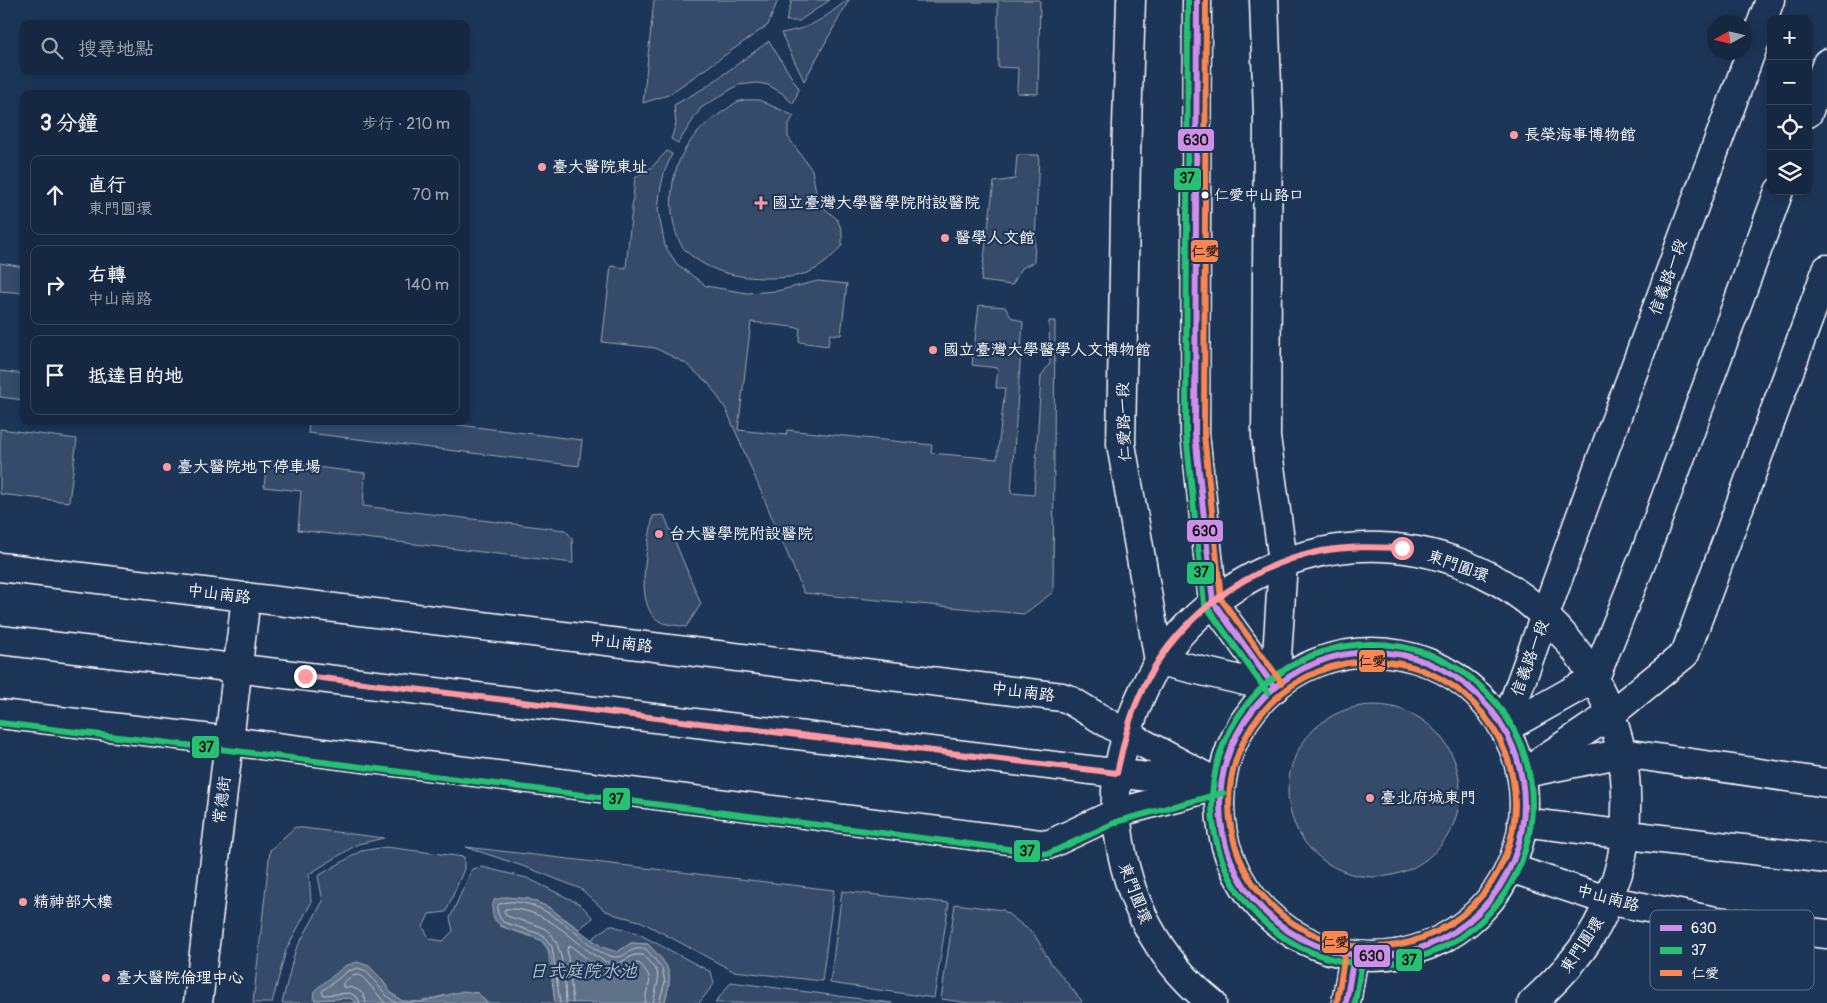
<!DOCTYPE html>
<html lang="zh-TW">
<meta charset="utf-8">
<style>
:root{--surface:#162841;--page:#1f3048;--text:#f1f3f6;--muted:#9ea6b1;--line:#35445a}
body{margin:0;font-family:Pangolin,"LXGW WenKai TC",sans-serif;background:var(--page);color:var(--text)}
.controls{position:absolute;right:15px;top:15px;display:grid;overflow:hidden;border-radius:10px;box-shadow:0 2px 8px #0003}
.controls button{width:45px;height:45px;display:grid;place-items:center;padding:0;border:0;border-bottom:1px solid var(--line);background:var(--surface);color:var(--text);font:25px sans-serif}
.compass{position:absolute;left:1707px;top:15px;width:45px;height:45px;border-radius:50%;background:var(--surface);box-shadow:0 2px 8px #0003;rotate:262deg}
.stop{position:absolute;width:15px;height:15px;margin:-11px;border:4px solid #ff9aa2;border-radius:50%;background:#fff}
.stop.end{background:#ff9aa2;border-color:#fff;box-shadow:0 1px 5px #0008}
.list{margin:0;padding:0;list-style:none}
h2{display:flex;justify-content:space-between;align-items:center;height:65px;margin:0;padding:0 20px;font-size:21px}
h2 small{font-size:16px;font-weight:400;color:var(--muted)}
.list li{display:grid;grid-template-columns:32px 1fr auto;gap:15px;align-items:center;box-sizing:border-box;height:80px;margin:0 10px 10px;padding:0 10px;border:1px solid var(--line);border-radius:10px}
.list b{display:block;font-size:19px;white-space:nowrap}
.list p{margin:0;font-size:16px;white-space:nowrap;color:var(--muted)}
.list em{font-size:16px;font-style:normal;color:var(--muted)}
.icon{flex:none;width:28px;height:28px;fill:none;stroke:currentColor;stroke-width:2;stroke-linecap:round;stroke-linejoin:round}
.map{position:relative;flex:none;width:1827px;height:1003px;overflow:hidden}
.search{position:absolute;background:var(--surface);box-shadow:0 2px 8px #0003;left:20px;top:20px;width:450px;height:55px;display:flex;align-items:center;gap:12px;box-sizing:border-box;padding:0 18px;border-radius:10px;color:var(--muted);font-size:19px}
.panel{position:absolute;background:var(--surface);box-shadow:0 2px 8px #0003;left:20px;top:90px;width:450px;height:335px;border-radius:10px}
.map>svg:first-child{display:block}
.green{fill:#364b69;stroke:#9aa5b4}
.water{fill:#617289;stroke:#a0aab8}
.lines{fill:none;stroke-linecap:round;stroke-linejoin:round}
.shore{stroke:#c0c7d0;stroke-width:1}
.minor-casing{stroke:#fff;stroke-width:31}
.tertiary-casing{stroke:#fff;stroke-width:31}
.secondary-casing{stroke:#fff;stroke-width:31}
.primary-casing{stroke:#fff;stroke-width:31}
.minor{stroke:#1d3557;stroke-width:28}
.tertiary{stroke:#1d3557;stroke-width:28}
.secondary{stroke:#1d3557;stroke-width:28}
.primary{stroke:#1d3557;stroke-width:28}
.bus-1-casing{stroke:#1d3557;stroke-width:10}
.bus-2-casing{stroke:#1d3557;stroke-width:10}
.bus-3-casing{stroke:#1d3557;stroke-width:10}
.bus-1{stroke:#ce8fe9;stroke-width:6}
.bus-2{stroke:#26c172;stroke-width:6}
.bus-3{stroke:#f88751;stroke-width:6}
.route{stroke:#ff9aa2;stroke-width:6}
.poi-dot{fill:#ff9aa2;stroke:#1d3557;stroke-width:2}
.bus-dot{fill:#fff;stroke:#1d3557;stroke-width:2}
.labels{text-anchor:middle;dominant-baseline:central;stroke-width:4.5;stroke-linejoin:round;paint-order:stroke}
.bus-label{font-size:15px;fill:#fff;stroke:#1d3557;text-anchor:start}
.poi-label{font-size:16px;fill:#fff;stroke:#1d3557;text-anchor:start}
.street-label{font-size:16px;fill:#fff;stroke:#1d3557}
.water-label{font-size:18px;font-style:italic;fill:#b8c0ca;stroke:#1d3557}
.key{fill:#1d3557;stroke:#617289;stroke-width:1}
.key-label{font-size:14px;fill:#fff}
.line-badge{stroke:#1d3557;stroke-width:2}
.pale-badge-label{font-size:14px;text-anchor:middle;font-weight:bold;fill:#111}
</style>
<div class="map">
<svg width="1827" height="1003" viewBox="0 0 1827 1003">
<rect width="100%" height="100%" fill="#1d3557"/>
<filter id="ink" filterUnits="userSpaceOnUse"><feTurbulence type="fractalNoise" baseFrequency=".02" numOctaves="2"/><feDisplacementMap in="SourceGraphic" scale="10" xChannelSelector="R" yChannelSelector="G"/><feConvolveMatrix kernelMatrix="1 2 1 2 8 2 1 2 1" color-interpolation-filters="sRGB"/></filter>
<g filter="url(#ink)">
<path class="green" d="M654,0H778L768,25L668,95L643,103Z
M792,0H830L799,21H786Z
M847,0H849L804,81L781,33C812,28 823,19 847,0Z
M917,0H1040L1038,94L1017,93L1018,68L998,67V2H916Z
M769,41L799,89L793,104L782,93L768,85L758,83L738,85L701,108L678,143L671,139L676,124L674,105L706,87Z
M759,100L794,116L788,125V137L812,170L818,203L837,219L842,231V245C820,273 802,278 767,278C738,278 708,272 686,251C677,242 673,224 672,212C668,168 687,134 724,111C729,108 735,102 740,101C746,99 754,100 759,100Z
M667,151L672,154L664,173L660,192L658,210L665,246L677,264L706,286L747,293L777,291L818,281L847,284L841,335L830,334L828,346L799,342L800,328L751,322L738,430L786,435L787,430L932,445L931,453L997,459L1005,388H996L998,368L972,365L979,305L1005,307L1011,317L1023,322L1011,493L1034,495L1041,376L1050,363L1049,321H1055L1053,592L1024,614L804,593L726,409L709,384L685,363L655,348L602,342L611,266L626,268L635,178L652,167Z
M1017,155H1039L1034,262L1022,268L1012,285L981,281L994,182L1015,179Z
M0,263L24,267V293L0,291Z
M0,371L24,374V400L0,397Z
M309,421H426L582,440L579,466L308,433Z
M0,429L77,439L69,502L0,494Z
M267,461L365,473L363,506L565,530L572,538L573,563L298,530L301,491L264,487Z
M664,515L701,604L686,627C678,625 665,625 659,621C632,604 649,542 653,516Z
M1288 791a86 86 0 1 1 172 0a86 86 0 1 1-172 0Z
M295,827L384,838L358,844L309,874L311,903L286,950L272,1003H253L270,850Z
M386,847L464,857V869L446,912L429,914L423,927L430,939L443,941L453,931L450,918L472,869L482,867L527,878L580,904L593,918L579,929L548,907L529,899L505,897L500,926L541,940L548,950L555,1003H487L478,993L442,996L420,1002L402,1001L391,993L380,977L315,1000L350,998L357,1003H282L295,951L323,901L318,876L361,851Z
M466,847L834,890L822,981L733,971L640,921L616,915L604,910L581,889L531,869Z
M842,891L949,903L934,998L830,983Z
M955,904L1003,910L1034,934L1051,963L1082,1001L1080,1003H969L941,999Z
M610,925L637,933L711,972L714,984L699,1003H660L665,1001C674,969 669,967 648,944L631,943L617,953L602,948L592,939Z
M731,982L892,1003H715Z"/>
<path class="water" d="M505,897L529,899L548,907L602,947L617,952L631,943L648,944C669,967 674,969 665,1001L660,1003H555C553,990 553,958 548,948C535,925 482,939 494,900Z
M357,962L369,966L380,977L391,993L402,1001L420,1002L463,991L478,993L487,1003H357L350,998L314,1000L315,990L345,966Z"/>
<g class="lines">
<path class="shore" d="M360,1003L358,998L350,993L324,995L322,991L348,971L358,968L366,971L388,997L396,1003
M366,1003C365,990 354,987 343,987V983C349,978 354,973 362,976L385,1003
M560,1003L552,947L543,935L503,922C499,916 495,911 499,904C529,894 560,920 581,937C588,942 594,950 603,953C607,954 613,958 617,957C629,956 627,947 646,949L662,968L665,982L659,1003
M566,1003C565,984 564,944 548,931C539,924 518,920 507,916L504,911L505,909C535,907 558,926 580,944C592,954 601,962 617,964L634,955H643L657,971L658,981L653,1003
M573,1003L567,949L570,946C585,955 597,972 618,971C626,971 632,963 639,963C658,983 646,981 645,1003"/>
<g class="minor-casing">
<path id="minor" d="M198,1003L246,597"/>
</g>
<g class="tertiary-casing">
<path id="tertiary" d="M1346,1003L1354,955"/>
</g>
<g class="secondary-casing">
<path id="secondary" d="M1131,0L1126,156L1121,444L1159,661L1275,688
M1197,0L1195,434L1213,602L1275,688
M1264,0L1268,115L1266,437L1283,562L1275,688
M1808,113L1827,63
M1504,729L1595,476L1770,0
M1504,729L1595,678L1646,551L1779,191
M1521,774L1611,714L1685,654L1827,269"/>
</g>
<g class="primary-casing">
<path id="primary" d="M0,567L1062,697L1068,699L1126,734L1221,785
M0,640L1207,784
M1220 804a152 152 0 1 1 304 0a152 152 0 1 1-304 0Z
M0,714L229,741L1048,845L1116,813L1221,785
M1521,774L1623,753L1827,783
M1522,822L1827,859
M1510,868L1606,900L1716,921L1827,934
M1212,1003C1157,959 1127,899 1118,829C1115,809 1115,786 1119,766C1135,690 1165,634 1231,590C1275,560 1328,545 1381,547C1519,552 1631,671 1626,810C1626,831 1624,853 1618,873C1616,881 1611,888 1608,896C1605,902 1605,908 1603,914C1587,949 1560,977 1532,1003"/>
</g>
<use href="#minor" class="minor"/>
<use href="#tertiary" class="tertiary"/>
<use href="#secondary" class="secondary"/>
<use href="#primary" class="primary"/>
<g class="bus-1-casing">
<path id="bus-1" d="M1197,0L1195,434L1213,602L1275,688
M1220 804a152 152 0 1 1 304 0a152 152 0 1 1-304 0Z
M1346,1003L1354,955"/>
</g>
<g class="bus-2-casing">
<path id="bus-2" d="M1188,0L1186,434L1204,603L1268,693
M1212 804a160 160 0 1 1 320 0a160 160 0 1 1-320 0Z
M0,723L228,750L1048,854L1119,821L1223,793
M1355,1003L1363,956"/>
</g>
<g class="bus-3-casing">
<path id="bus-3" d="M1206,0L1204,434L1221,599L1282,683
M1229 804a143 143 0 1 1 286 0a143 143 0 1 1-286 0Z
M1337,1002L1345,954"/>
</g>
<use href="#bus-1" class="bus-1"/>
<use href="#bus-2" class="bus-2"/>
<use href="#bus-3" class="bus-3"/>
</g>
</g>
<g class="lines" filter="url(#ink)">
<path class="route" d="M305,676L1117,773C1123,747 1128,721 1139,697C1170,623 1244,566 1322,551C1349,546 1375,547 1402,548"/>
</g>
<g class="poi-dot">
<circle cx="1514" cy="135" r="5"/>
<circle cx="542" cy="167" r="5"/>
<path d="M758.5 195.5h5v5h5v5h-5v5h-5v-5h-5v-5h5z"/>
<circle cx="945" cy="238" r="5"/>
<circle cx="933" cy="350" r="5"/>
<circle cx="167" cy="467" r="5"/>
<circle cx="659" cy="534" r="5"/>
<circle cx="1370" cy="798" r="5"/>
<circle cx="23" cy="902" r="5"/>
<circle cx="106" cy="978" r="5"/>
</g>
<circle class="bus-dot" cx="1205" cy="195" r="4.5"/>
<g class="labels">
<g class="bus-label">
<text x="1214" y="195">仁愛中山路口</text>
</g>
<g class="poi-label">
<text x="1524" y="135">長榮海事博物館</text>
<text x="552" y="167">臺大醫院東址</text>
<text x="772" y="203">國立臺灣大學醫學院附設醫院</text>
<text x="955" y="238">醫學人文館</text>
<text x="943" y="350">國立臺灣大學醫學人文博物館</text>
<text x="177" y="467">臺大醫院地下停車場</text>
<text x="669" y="534">台大醫學院附設醫院</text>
<text x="1380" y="798">臺北府城東門</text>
<text x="33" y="902">精神部大樓</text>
<text x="116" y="978">臺大醫院倫理中心</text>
</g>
<g class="street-label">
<text transform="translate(1668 277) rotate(-70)">信義路一段</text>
<text transform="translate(1124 422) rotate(-92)">仁愛路一段</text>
<text transform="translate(1458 566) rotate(20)">東門圓環</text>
<text transform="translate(219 594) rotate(7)">中山南路</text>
<text transform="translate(621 643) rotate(7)">中山南路</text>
<text transform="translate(1530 658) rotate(-70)">信義路一段</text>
<text transform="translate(1023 692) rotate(7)">中山南路</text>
<text transform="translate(222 800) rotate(-83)">常德街</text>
<text transform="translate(1135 893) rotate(69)">東門圓環</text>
<text transform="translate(1608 898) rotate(15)">中山南路</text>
<text transform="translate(1582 945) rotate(-56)">東門圓環</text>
</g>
<g class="water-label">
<text x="583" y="971">日式庭院水池</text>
</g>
</g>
<rect x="1650" y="910" width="164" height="80" rx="8" class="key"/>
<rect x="1660" y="925" width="22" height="6" fill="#ce8fe9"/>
<rect x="1660" y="947" width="22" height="7" fill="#26c172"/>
<rect x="1660" y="970" width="22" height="6" fill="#f88751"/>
<g class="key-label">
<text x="1691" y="933">630</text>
<text x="1691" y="955">37</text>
<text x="1691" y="978">仁愛</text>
</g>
<g class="line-badge">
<rect x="1177" y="128" width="38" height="24" rx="5" fill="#ce8fe9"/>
<rect x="1173" y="167" width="29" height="24" rx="5" fill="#26c172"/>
<rect x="1190" y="239" width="29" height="24" rx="5" fill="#f88751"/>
<rect x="1186" y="519" width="38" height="24" rx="5" fill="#ce8fe9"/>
<rect x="1186" y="561" width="29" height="24" rx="5" fill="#26c172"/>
<rect x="1358" y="649" width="28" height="24" rx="5" fill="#f88751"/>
<rect x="191" y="735" width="29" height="24" rx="5" fill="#26c172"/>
<rect x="602" y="787" width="29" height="24" rx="5" fill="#26c172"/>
<rect x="1013" y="839" width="28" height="24" rx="5" fill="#26c172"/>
<rect x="1321" y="930" width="28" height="24" rx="5" fill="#f88751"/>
<rect x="1353" y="944" width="38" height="24" rx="5" fill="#ce8fe9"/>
<rect x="1395" y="948" width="28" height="24" rx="5" fill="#26c172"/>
</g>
<g class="pale-badge-label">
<text x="1196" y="145">630</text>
<text x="1187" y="183">37</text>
<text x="1205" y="256">仁愛</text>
<text x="1205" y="536">630</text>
<text x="1201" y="577">37</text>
<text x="1372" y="666">仁愛</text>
<text x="206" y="752">37</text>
<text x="616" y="804">37</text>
<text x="1027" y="856">37</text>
<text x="1335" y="947">仁愛</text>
<text x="1372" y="961">630</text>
<text x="1409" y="965">37</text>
</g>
</svg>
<div class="controls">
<button>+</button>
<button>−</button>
<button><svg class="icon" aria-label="locate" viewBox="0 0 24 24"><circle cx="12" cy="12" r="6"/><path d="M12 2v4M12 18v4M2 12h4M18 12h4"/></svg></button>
<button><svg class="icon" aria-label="layers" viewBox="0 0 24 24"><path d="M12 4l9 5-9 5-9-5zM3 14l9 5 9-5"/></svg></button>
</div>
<svg class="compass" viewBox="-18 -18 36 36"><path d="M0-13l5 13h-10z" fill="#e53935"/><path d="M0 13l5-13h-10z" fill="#9ea6b1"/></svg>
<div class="stop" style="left:1402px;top:548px"></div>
<div class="stop end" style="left:305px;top:676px"></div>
<div class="search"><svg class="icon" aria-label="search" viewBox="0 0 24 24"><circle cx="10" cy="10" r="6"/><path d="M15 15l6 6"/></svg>搜尋地點</div>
<section class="panel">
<h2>3 分鐘<small>步行 · 210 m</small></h2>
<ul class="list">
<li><svg class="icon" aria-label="ahead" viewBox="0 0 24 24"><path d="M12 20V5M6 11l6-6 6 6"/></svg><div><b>直行</b><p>東門圓環</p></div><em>70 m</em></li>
<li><svg class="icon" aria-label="right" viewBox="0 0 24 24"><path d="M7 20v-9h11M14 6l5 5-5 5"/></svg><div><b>右轉</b><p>中山南路</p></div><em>140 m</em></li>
<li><svg class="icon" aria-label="arrive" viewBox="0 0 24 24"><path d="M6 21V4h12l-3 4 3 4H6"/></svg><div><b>抵達目的地</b></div></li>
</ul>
</section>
</div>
